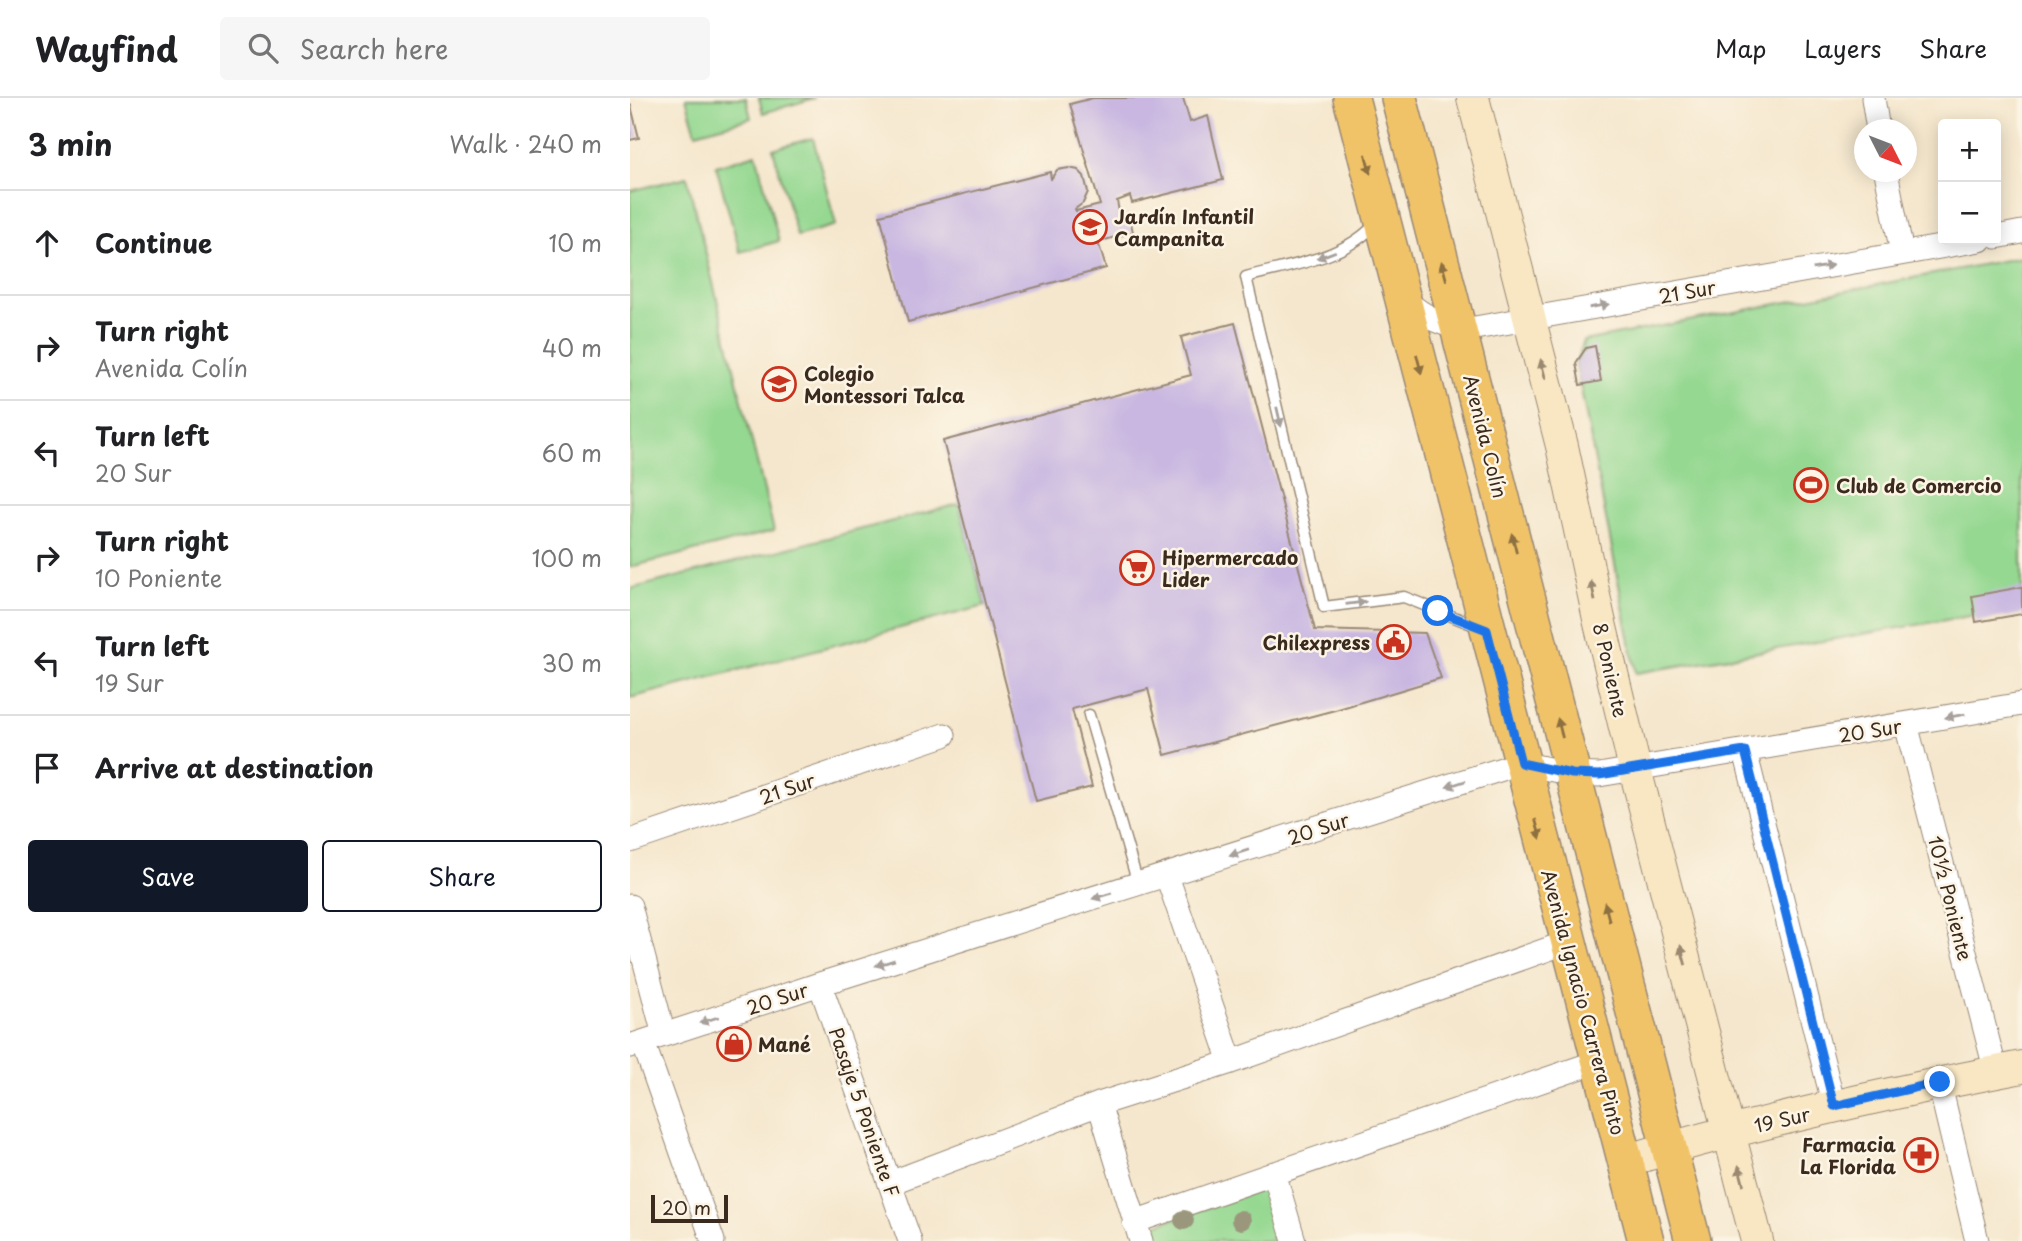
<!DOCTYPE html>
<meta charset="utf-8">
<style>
:root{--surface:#fff;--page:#f6f6f6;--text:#202124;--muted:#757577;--line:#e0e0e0;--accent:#111827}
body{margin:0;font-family:"Playpen Sans",sans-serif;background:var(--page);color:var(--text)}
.controls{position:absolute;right:21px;top:21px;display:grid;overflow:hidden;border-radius:7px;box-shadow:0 4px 18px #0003}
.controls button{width:63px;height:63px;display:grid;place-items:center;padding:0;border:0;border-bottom:2px solid var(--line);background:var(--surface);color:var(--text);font:35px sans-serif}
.compass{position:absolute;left:1224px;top:21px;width:63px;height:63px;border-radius:50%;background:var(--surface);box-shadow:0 4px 18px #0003;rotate:132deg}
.scale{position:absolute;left:21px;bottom:18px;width:77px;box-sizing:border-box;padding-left:7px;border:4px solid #3b2a1e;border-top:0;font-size:19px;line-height:24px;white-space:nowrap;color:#3b2a1e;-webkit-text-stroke:5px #fcf5e5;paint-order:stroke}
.stop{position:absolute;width:21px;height:21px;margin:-16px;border:5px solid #1a73e8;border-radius:50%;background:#fff}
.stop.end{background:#1a73e8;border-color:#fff;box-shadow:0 2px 7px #0008}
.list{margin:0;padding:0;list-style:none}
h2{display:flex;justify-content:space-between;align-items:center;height:91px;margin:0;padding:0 28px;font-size:30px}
h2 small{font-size:23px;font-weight:400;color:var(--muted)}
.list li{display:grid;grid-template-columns:46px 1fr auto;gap:21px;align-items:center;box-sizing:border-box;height:105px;padding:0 28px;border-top:2px solid var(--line)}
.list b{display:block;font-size:26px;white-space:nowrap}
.list p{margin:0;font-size:23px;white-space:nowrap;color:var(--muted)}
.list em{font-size:23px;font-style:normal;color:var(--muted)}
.actions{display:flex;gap:14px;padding:21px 28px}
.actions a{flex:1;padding:16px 0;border:2px solid var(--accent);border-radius:7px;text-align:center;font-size:24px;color:var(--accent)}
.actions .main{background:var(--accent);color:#fff}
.icon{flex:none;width:38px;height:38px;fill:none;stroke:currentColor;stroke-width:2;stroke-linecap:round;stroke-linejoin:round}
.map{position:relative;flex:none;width:1392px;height:1143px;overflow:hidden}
header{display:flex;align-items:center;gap:42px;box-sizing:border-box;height:98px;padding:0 35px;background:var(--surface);border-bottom:2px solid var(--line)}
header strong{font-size:33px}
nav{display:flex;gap:38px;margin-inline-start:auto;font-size:24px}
.search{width:490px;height:63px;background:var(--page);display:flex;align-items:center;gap:18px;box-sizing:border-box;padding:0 24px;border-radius:7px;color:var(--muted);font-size:26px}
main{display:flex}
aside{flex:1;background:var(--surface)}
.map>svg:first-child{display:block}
.green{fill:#94d891;stroke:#688158;stroke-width:2}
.building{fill:#c9b7e1}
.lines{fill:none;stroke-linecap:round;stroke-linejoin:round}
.lane-casing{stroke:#988876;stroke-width:13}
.street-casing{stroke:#988876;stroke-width:25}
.secondary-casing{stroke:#988876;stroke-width:34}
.primary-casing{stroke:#988876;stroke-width:38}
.lane{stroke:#fff;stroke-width:10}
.street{stroke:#fff;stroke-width:23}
.secondary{stroke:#f9e7c3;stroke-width:32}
.primary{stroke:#f1c369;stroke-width:35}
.tree{fill:#9b977d}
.oneway{fill:#8d6f40}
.oneway2{fill:#a79f9a}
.oneway3{fill:#9a8870}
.route{stroke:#1a73e8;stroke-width:9}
.labels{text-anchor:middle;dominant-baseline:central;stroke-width:5;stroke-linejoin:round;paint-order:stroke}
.poi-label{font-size:19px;font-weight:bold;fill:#3b2a1e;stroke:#fcf5e5;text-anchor:start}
.street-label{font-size:19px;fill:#3b2a1e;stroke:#fcf5e5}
</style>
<header>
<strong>Wayfind</strong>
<div class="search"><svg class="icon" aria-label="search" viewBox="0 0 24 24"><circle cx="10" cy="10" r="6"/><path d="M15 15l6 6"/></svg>Search here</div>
<nav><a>Map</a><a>Layers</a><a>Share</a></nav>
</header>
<main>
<aside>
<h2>3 min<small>Walk · 240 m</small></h2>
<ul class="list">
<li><svg class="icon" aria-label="ahead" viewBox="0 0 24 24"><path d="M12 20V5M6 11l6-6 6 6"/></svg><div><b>Continue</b></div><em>10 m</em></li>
<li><svg class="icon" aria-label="right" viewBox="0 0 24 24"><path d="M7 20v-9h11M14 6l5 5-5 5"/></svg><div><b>Turn right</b><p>Avenida Colín</p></div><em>40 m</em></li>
<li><svg class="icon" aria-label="left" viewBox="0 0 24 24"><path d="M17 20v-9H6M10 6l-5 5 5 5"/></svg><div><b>Turn left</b><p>20 Sur</p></div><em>60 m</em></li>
<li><svg class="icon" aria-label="right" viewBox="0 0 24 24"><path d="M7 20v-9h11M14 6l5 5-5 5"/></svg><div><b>Turn right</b><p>10 Poniente</p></div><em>100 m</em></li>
<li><svg class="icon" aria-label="left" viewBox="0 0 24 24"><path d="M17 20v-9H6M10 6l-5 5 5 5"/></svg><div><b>Turn left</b><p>19 Sur</p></div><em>30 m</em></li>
<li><svg class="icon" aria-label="arrive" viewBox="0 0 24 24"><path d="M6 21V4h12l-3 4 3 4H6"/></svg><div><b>Arrive at destination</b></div></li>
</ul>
<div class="actions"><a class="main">Save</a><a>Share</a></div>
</aside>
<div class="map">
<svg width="1392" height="1143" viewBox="0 0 1392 1143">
<rect width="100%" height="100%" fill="#fcf5e5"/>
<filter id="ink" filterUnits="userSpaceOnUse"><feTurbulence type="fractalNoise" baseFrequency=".0143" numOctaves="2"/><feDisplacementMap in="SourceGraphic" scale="14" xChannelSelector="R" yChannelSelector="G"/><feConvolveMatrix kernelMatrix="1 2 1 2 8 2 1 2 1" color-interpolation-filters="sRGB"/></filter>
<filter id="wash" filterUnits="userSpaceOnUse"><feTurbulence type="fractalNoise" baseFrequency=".00686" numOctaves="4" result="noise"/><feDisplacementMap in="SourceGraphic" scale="28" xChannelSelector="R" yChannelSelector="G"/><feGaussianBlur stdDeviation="1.57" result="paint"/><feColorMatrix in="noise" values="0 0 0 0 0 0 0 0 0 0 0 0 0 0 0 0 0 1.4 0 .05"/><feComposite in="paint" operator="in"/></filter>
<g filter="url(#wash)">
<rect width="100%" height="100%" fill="#f5e7cd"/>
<path class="green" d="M56,0H116L121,20L66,35Z
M129,0H185L133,15Z
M183,40L206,127L167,138L143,51Z
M126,56L149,143L110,154L86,68Z
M57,79L144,433L0,469V93Z
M1392,159V509L1006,575L946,265L954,243Z
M329,406L355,508L0,600V491Z
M629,1092L636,1093L651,1143H516L515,1139L525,1127Z"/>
<g id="blocks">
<path class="building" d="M463,0H553L560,24L578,18L593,82L502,105L500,98L487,103L490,119L499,116L503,134L468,144L476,170L278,224L250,117L420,74L421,81L427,72L439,70L448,72L454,78L458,94L453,105L445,111L446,113L470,107L440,6Z
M1,8L9,40L0,42V9Z
M605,225L685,532L795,535L811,580L705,612L535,657L518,591L442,611L462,689L406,703L313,343L561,277L551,239Z
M965,248L971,283L950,287L946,265L956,250Z
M1392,489V516L1346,524L1342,498Z"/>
</g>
</g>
<g filter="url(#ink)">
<use href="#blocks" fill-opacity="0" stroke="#988876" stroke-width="2"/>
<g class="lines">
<g class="lane-casing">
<path id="lane" d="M747,124C716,161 660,167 616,179L694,509L774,499L849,529
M459,617L508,786"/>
</g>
<g class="street-casing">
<path id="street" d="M1243,0L1248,32
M1256,74L1272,155
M1366,139L1392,134
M772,200C794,219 816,231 845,230L1350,142
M1276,626L1366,974
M1115,653L1204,1008
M0,743L314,637
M537,778L601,964
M0,808L34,937
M190,886L280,1143
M13,944L83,1143
M0,948L190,886L891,665L942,676L969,677L1392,606
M1309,984L1347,1143
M469,1006L511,1143
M644,1075L664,1143
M260,1085L469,1006L601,964L938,844
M504,1124L969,963"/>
</g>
<g class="secondary-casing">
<path id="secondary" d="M843,0L932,348L969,521L1005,671L1127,1143
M995,1063C1126,1024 1258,995 1392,969"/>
</g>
<g class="primary-casing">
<path id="primary" d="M721,0L1016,1143
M769,0L1063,1143"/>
</g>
<use href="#lane" class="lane"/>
<use href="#street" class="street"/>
<use href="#secondary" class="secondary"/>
<use href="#primary" class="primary"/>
</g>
<g class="tree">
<circle cx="554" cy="1122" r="10"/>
<circle cx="611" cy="1122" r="10"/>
</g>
<defs><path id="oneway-solid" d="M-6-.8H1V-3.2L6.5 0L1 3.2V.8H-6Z" transform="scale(1.75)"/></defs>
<g class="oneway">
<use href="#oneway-solid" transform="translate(738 66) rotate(76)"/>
<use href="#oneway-solid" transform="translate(814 173) rotate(-105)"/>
<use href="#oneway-solid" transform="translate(789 266) rotate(76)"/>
<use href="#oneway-solid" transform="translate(884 445) rotate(-104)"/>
<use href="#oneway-solid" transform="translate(930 630) rotate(-104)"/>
<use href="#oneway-solid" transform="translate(908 731) rotate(75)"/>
<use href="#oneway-solid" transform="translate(977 814) rotate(-104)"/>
</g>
<g class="oneway2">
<use href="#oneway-solid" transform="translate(696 157) rotate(159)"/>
<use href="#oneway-solid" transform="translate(1193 169) rotate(-10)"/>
<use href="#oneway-solid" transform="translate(969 208) rotate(-10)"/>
<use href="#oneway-solid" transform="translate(649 319) rotate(77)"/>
<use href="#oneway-solid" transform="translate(726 505) rotate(-7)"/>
<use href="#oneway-solid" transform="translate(1325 618) rotate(170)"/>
<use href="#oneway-solid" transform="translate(826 686) rotate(162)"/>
<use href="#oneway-solid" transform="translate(609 755) rotate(162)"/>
<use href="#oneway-solid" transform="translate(472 798) rotate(163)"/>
<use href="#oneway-solid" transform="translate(255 865) rotate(163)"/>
<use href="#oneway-solid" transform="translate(79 922) rotate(162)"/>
</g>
<g class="oneway3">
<use href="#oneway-solid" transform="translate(913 271) rotate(-104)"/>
<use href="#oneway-solid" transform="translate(963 493) rotate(-101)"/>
<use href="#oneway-solid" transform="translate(1053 857) rotate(-105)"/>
<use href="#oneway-solid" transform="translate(1111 1077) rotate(-104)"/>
</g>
</g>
<g class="lines" filter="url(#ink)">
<path class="route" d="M808,513L857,532L891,665L942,676L969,677L1115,653L1204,1008L1310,984"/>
</g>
<defs>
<g id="school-ring" transform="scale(1.75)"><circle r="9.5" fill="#fcf5e5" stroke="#c8321e" stroke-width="1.5"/><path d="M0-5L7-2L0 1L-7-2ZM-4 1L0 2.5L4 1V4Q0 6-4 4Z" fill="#c8321e"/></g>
<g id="stadium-ring" transform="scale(1.75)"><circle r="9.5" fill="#fcf5e5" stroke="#c8321e" stroke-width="1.5"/><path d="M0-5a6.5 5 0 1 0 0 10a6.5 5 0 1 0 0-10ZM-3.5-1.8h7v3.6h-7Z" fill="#c8321e"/></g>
<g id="supermarket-ring" transform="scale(1.75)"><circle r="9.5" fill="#fcf5e5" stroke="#c8321e" stroke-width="1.5"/><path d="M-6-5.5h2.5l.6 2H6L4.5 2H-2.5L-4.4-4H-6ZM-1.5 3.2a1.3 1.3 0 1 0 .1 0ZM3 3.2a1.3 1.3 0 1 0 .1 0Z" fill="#c8321e"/></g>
<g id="civic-ring" transform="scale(1.75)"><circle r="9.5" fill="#fcf5e5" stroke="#c8321e" stroke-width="1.5"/><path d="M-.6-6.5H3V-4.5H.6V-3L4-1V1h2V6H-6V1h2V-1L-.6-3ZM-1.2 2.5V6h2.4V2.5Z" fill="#c8321e"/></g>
<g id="shop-ring" transform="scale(1.75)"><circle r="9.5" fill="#fcf5e5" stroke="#c8321e" stroke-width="1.5"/><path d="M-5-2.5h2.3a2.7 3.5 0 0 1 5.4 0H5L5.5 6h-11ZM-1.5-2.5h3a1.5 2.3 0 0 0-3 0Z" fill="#c8321e"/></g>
<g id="pharmacy-ring" transform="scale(1.75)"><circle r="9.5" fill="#fcf5e5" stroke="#c8321e" stroke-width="1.5"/><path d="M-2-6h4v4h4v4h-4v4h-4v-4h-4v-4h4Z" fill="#c8321e"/></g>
</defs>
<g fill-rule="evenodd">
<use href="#school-ring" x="460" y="129"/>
<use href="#school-ring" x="149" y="286"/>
<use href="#stadium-ring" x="1181" y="387"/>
<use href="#supermarket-ring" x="507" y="470"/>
<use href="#civic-ring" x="764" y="544"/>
<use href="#shop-ring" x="104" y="946"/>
<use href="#pharmacy-ring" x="1291" y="1057"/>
</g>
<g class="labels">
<g class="poi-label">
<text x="484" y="118">Jardín Infantil<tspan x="484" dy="22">Campanita</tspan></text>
<text x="174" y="275">Colegio<tspan x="174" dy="22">Montessori Talca</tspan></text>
<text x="1206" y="387">Club de Comercio</text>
<text x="532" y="459">Hipermercado<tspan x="532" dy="22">Lider</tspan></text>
<text x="740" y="544" text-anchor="end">Chilexpress</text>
<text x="128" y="946">Mané</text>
<text x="1266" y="1046" text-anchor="end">Farmacia<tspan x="1266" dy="22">La Florida</tspan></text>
</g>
<g class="street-label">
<text transform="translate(1057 193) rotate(-10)">21 Sur</text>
<text transform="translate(856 338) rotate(76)">Avenida Colín</text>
<text transform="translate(981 572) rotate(77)">8 Poniente</text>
<text transform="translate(1240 632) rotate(-9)">20 Sur</text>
<text transform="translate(157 690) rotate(-19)">21 Sur</text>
<text transform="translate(688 730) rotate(-18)">20 Sur</text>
<text transform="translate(1321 800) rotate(76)">10½ Poniente</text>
<text transform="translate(147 900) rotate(-18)">20 Sur</text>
<text transform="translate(954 904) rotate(75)">Avenida Ignacio Carrera Pinto</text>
<text transform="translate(235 1014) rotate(71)">Pasaje 5 Poniente F</text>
<text transform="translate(1152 1021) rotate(-13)">19 Sur</text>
</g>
</g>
</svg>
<div class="controls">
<button>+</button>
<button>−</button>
</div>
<svg class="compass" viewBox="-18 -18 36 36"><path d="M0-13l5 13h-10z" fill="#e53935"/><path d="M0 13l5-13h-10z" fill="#757577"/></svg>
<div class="scale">20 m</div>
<div class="stop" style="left:808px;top:513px"></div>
<div class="stop end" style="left:1310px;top:984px"></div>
</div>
</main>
